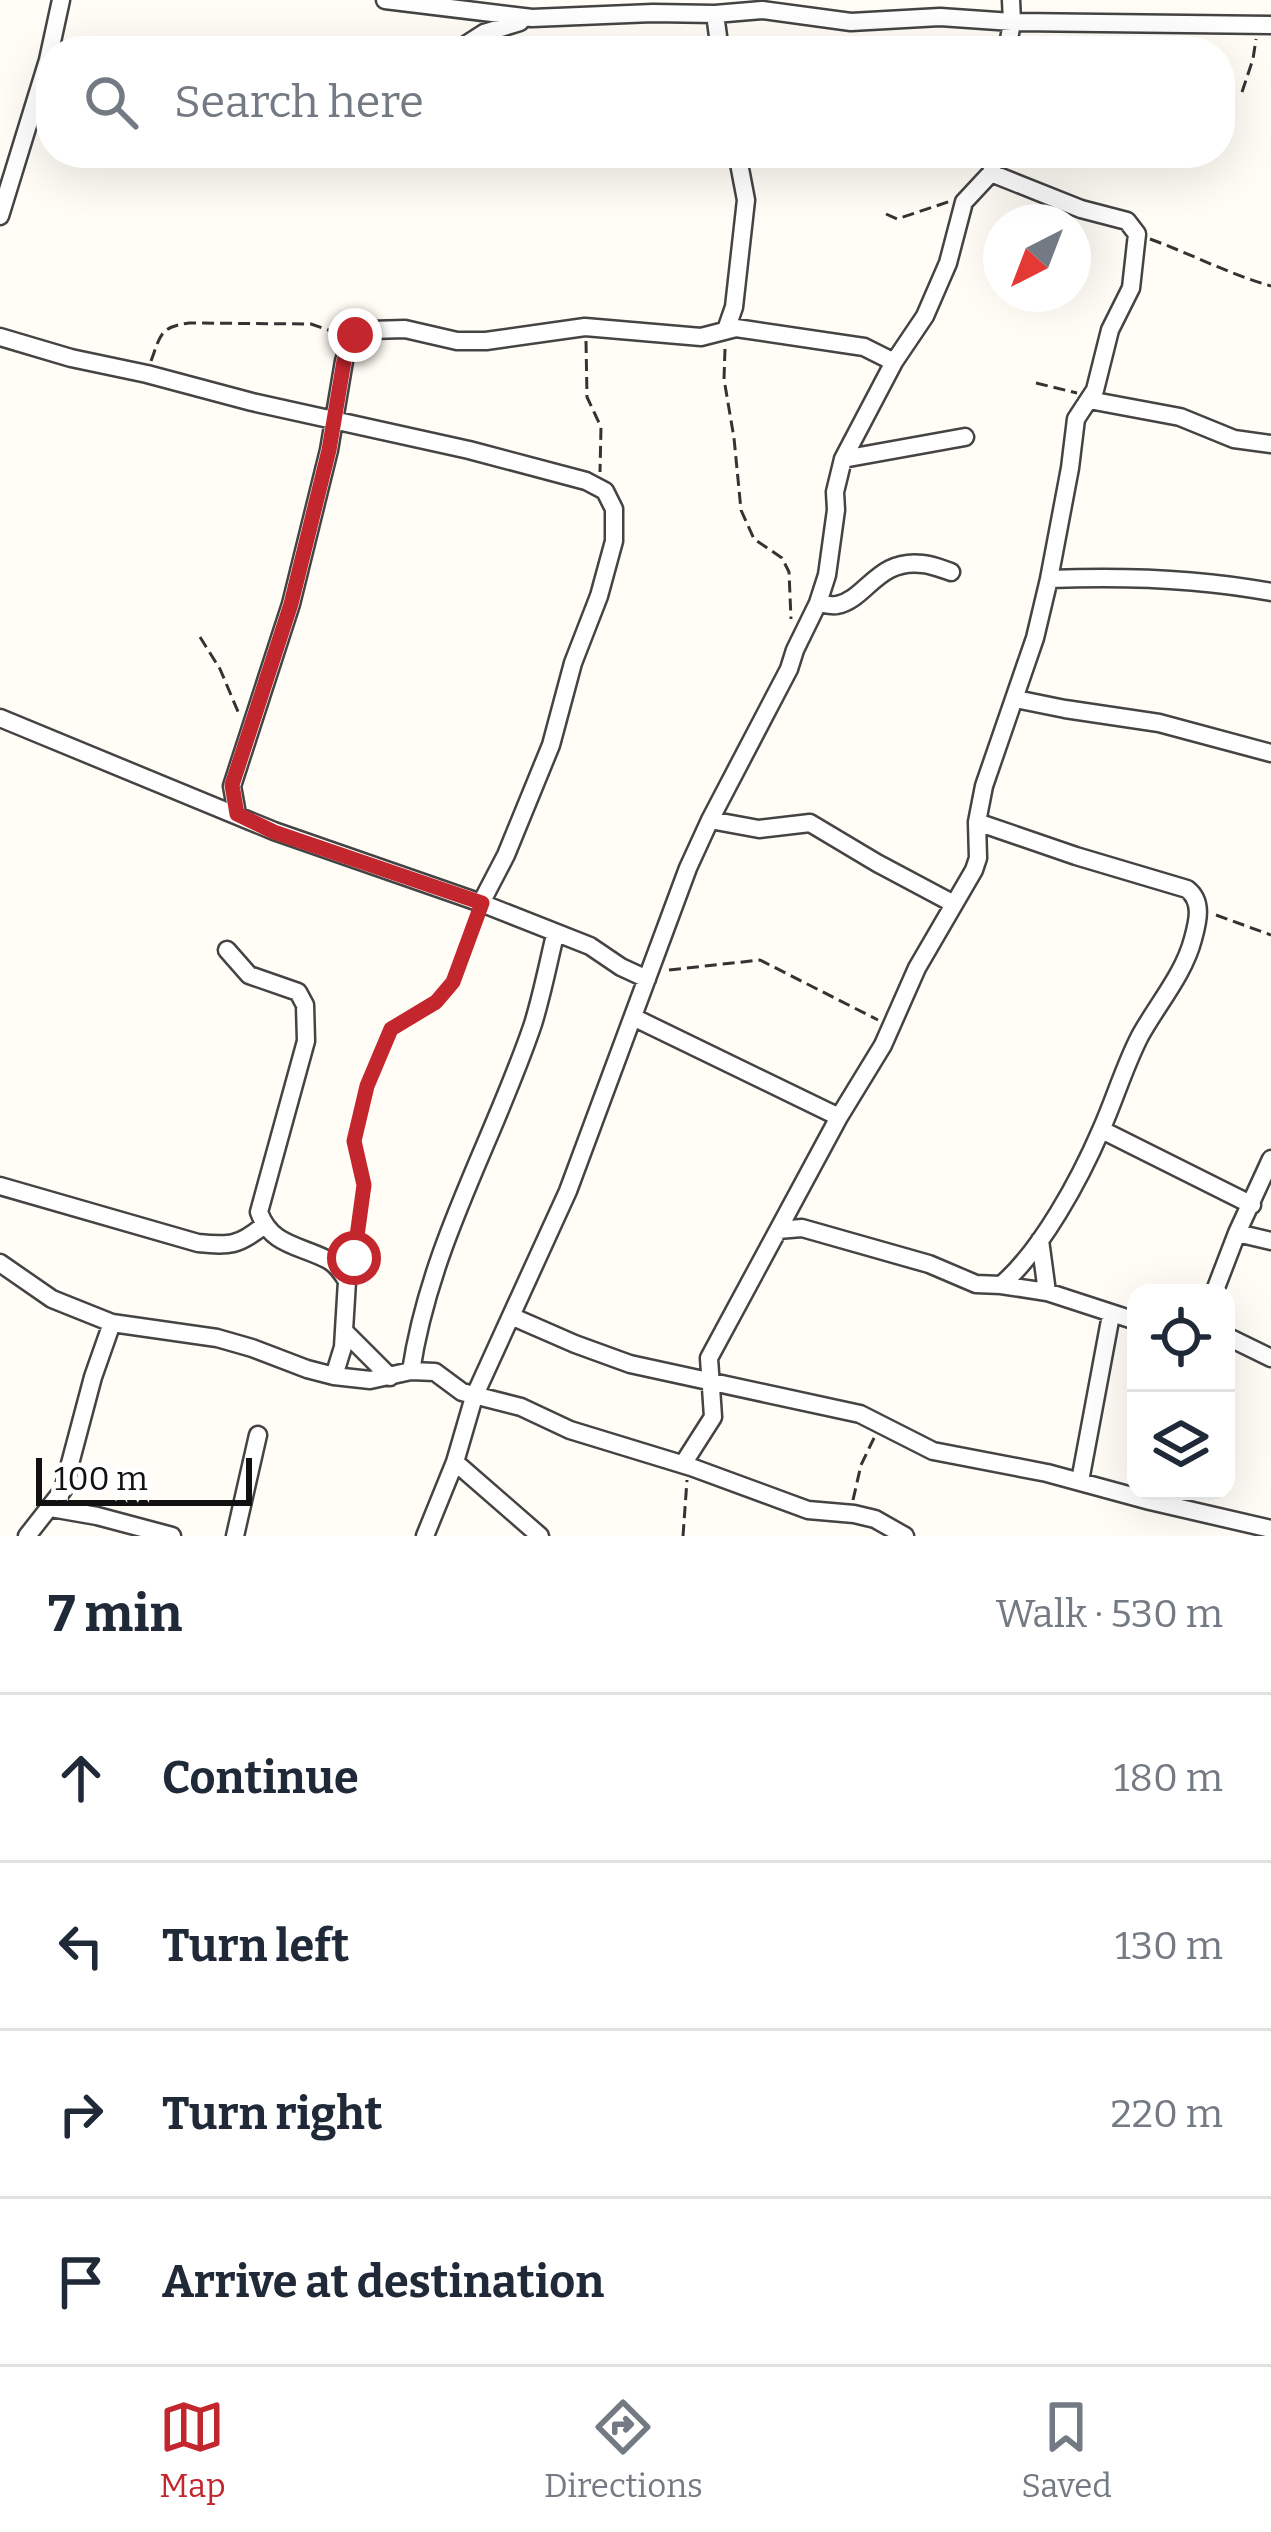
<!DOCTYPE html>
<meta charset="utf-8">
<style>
:root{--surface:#fff;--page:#f2f2f3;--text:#1f2937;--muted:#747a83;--line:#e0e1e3;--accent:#c4262e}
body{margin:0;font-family:Bitter,serif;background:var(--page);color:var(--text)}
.controls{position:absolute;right:36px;bottom:36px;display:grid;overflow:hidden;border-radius:24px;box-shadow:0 12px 48px #0002}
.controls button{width:108px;height:108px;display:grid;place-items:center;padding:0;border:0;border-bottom:3px solid var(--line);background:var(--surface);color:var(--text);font:60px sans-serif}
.compass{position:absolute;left:983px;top:204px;width:108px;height:108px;border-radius:50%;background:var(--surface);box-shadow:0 12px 48px #0002;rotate:222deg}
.scale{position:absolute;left:36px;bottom:30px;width:216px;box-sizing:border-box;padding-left:12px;border:6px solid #111;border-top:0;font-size:33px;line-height:42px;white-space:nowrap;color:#111;-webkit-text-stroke:9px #fff;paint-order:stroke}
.stop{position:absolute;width:36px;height:36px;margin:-27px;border:9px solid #c4262e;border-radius:50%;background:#fff}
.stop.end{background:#c4262e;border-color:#fff;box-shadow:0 3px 12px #0008}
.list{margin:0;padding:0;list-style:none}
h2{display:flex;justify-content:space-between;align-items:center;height:156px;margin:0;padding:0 48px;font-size:51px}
h2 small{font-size:39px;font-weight:400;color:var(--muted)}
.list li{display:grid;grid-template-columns:78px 1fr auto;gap:36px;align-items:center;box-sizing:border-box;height:168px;padding:0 48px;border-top:3px solid var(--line)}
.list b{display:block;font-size:45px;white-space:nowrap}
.list em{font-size:39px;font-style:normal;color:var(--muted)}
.icon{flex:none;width:66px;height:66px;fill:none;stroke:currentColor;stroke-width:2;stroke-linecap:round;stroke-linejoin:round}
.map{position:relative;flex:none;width:1271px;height:1536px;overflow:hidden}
.search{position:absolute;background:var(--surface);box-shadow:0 12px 48px #0002;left:36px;right:36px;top:36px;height:132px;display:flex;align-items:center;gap:30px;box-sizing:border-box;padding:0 42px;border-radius:48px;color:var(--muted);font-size:45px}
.sheet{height:828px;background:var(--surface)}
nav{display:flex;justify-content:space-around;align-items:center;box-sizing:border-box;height:168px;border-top:3px solid var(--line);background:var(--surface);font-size:33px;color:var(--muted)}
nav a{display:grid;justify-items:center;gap:6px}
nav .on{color:var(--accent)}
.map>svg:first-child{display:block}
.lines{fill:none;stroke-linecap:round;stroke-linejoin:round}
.minor-casing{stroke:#444;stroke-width:21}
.path{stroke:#333;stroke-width:3;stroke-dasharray:12 6;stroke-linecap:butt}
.minor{stroke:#fff;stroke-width:16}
.route{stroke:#c4262e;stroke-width:15}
</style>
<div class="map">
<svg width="1271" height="1536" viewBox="0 0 1271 1536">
<rect width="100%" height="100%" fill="#fffdf5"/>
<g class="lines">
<g class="minor-casing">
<path id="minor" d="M385,0L532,18L653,13L715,14L762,10L851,22L940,17L1012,22L1271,25
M715,14L720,51
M92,51H147
M456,51L484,33L520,22
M1007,51L1012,22L1011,0
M0,216L48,60L61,0
M726,330L734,307L746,200L737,153
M0,337L71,358L147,374L252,402L469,450L586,481L605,491L614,509V541L599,596L573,663L551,745L506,855L481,903
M1089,400L1180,417L1234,439L1271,444
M843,459L965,437
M1049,579C1124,576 1197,578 1271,592
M818,603C824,604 831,606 837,605C867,599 877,558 923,564C933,565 942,569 951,572
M1016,699L1065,709L1159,723L1271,753
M0,718L274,831L481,903L590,946L621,967L647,979
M237,814L232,786L291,604L329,450L344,361L351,338L355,335L370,330L405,329L457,341H486L585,327L701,337L736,328L864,347L894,362
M710,820L759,829L810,823L877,863L954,904
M977,822L1076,856L1187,889C1203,901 1198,921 1193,939C1184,974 1157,1005 1140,1036C1124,1067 1115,1099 1101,1130C1080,1179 1041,1251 1001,1285
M227,950L249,975L298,992L305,1005L306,1041L259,1212C271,1246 300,1245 328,1260C337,1265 342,1273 347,1281L343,1347L334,1376
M635,1018L839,1117
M1102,1130L1252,1205
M0,1186L198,1243C230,1246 239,1246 264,1225
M778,1230L802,1228L929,1264L976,1284L1001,1285L1047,1292L1136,1321
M1237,1233L1271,1241
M1040,1240L1047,1292
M0,1263L52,1299L112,1323L217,1338L252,1348L307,1369L334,1376L370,1380L411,1371L435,1372L462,1392L521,1407L570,1430L691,1467L808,1510L854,1514L875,1519L905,1536
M1214,1293L1237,1233L1271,1159
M511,1316L575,1344L630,1364L860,1414L933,1451L1047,1473L1150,1501L1271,1529
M345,1332L390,1377
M1226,1336L1271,1358
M411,1371C430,1245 493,1142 533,1024C542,995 548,964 555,935
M455,1462L540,1536
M683,1464L713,1417L709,1358L839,1117L883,1045L917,968L974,870L978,858L977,822L984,786L1035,638L1049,579L1070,468L1076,419L1095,390L1110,330L1131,288L1137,234L1127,221L1081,209L991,173
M1080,1481L1111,1315
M51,1508L97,1516L172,1536
M27,1536L63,1490L93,1377L112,1323
M235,1536L258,1435
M425,1536L455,1462L474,1397L568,1191L688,868L710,820L789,669L795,650L818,603L827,575L836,510L835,492L843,459L894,362L925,316L948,263L964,202L991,173L996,153"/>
</g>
<path class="path" d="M1242,92L1253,59L1256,39
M886,214L897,219L951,201
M1150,239C1191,254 1229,274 1271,286
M586,341L587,397L601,427L600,472
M725,349L724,379L734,438L741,510L754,539L782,558L789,572L791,619
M151,361C161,334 160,327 189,323L311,324L334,332
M1036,383L1077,393
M200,637L220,669L239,714
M1216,915L1271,935
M669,970L760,960L878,1020
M353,1263L364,1185L354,1141L367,1086L391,1029L436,1002L453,982L477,916
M853,1500L861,1465L875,1436
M683,1536L687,1480"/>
<use href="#minor" class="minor"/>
</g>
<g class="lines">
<path class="route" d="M354,1258L364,1185L354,1141L367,1086L391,1029L436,1002L453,982L482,903L274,832L237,814L232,785L291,604L329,450L344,361L351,338L355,335"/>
</g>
</svg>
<div class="controls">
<button><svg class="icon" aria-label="locate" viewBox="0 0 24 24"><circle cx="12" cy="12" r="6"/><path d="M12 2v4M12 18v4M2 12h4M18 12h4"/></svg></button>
<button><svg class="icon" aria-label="layers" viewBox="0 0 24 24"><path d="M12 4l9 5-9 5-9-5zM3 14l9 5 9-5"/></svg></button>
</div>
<svg class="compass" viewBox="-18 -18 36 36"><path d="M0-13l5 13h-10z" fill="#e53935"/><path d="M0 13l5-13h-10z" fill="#747a83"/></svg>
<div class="scale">100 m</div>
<div class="stop" style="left:354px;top:1258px"></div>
<div class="stop end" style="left:355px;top:335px"></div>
<div class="search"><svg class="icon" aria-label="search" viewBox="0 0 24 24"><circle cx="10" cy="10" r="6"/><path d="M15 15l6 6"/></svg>Search here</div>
</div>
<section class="sheet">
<h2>7 min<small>Walk · 530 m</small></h2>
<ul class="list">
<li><svg class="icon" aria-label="ahead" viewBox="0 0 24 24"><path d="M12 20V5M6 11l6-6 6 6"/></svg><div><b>Continue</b></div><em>180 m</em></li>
<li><svg class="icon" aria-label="left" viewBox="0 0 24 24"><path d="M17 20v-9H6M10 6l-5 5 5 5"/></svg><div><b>Turn left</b></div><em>130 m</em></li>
<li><svg class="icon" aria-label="right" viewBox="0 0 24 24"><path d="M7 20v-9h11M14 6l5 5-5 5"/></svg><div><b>Turn right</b></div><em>220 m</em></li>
<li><svg class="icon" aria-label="arrive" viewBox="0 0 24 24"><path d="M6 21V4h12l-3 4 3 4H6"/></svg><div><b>Arrive at destination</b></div></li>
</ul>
</section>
<nav>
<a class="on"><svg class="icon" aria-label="map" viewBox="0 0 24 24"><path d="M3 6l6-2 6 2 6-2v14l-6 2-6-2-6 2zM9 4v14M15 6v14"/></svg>Map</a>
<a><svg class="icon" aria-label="directions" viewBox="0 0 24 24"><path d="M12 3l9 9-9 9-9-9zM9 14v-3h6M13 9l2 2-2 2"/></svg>Directions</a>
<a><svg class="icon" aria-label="saved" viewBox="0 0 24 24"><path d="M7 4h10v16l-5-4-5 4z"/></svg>Saved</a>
</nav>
